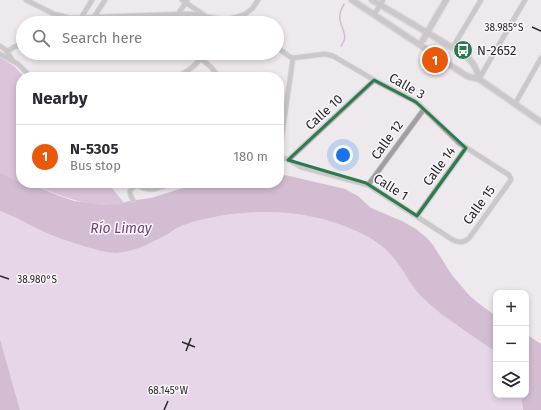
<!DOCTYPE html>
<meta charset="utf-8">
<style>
:root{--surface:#fff;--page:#f7f7f7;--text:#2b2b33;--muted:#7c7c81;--line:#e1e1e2;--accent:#ea580c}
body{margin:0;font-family:"Fira Sans",sans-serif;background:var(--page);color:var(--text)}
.controls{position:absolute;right:12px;bottom:12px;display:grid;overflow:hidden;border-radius:8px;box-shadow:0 2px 6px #0003}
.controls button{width:36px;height:36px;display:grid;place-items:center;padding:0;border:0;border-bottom:1px solid var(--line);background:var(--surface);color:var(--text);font:20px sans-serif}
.you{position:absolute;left:343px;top:155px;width:14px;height:14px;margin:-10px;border:3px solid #fff;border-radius:50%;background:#1a73e8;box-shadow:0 0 0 6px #1a73e833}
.badge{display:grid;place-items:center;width:26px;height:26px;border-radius:50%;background:var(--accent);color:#fff;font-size:13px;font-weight:700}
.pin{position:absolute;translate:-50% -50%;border:2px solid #fff;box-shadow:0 1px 4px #0006}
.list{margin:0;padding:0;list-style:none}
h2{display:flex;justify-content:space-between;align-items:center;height:52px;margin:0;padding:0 16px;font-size:17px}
h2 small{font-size:13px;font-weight:400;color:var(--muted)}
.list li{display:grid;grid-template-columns:26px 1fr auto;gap:12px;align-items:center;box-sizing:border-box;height:64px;padding:0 16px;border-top:1px solid var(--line)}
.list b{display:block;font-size:15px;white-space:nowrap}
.list p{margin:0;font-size:13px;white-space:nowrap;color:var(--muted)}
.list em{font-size:13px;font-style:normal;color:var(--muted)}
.icon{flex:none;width:22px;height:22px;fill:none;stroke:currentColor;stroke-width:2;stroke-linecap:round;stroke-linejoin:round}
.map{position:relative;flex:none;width:541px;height:410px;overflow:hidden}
.search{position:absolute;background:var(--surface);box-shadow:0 2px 6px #0003;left:16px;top:16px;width:268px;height:44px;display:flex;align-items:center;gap:10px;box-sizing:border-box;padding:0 14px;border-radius:22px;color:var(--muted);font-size:15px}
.panel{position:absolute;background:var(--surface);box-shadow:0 2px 6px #0003;left:16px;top:72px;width:268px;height:116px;border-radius:16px}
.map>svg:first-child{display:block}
.green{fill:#e0bfe0}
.forest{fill:#c297c3}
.water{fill:#b388b4}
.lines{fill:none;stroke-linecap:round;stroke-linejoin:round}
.stream{stroke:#b388b4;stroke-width:1.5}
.minor-casing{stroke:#cac6ca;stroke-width:6}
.tertiary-casing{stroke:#cac6ca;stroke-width:8}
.minor{stroke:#a19fa1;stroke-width:4.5}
.tertiary{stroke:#a19fa1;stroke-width:5.5}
.marked{fill:none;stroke:#2b7c4d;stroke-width:3;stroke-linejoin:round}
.ticks{fill:none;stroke:#292729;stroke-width:1.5}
.labels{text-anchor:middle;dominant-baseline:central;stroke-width:3;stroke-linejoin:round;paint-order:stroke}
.poi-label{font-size:13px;fill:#292729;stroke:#faf7fa;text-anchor:start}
.street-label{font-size:13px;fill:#292729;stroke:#faf7fa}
.water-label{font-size:14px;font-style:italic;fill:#743e77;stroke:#faf7fa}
.ticks-label{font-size:10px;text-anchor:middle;fill:#292729;stroke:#faf7fa;stroke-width:3;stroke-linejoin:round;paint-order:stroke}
</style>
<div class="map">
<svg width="541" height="410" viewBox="0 0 541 410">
<rect width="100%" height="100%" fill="#ede9ed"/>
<path class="green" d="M0,211C17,217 32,227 49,234C60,239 72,242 83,246C94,249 105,253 116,253C134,252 151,243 166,235C170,233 173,230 177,228C194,220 213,217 232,214C275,209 316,213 356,231C379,241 390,251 403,271C408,279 413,287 419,294C425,301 434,307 441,314C459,327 477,339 496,352V395H521L523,410H20L0,339Z"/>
<path class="forest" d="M0,57L15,67L24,77H21V182L15,180L0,172Z
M26,183H108L124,203C114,206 105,205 96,204C70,201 55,193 32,184Z"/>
<path class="water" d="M0,172L15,180L21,182V183L32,184L57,195L74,201L106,205L120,204L129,201L151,198L186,187L215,185L221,183H279V176L285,175L345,189L358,196L371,208L402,221L416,229L427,238L433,245L452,275L469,295L478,303L496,316V352C477,339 459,327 441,314C434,307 425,301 419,294C413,287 408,279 403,271C390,251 379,241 356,231C316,213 275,209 232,214C213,217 194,220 177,228C173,230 170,233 166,235C151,243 134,252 116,253C105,253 94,249 83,246C72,242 60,239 49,234C32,227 17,217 0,211Z
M526,334L541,344V410H523L521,395H526Z
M0,339L20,410H0Z"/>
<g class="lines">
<path class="stream" d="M341,46C349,35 342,31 340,20C339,14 341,9 344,4"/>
<g class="minor-casing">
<path id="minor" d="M26,0L54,14L70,18L183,14H192L220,19H229L237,17L245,14L252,9L258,0
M182,0L204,15
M178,14L187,1
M374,15L383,0
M94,17L105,0
M81,18L92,0
M0,46L6,50L13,61
M453,47L481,0
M277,48C283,50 286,56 293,58L325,54L333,56L376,81L413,100L419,104L459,143L509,175L510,177L511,180L470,237C465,243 459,243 453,240L368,185L301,167L287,159L279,158
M7,52L14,47L23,44
M169,53L183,55L200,58L210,56L232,53
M0,54L18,64L31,77
M177,77C185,72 196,67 200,58L211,67L219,77
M479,79L525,0
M515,104L541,58
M279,156L293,58
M288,160L374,80
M136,183C147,195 161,187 174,183
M368,185L424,109
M133,200C128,192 129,188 138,185
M417,216L466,148"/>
</g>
<g class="tertiary-casing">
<path id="tertiary" d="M352,0L465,75L470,77L479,79L541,122
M372,0L465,55C473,62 477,68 479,79
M420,45L446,0"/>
</g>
<use href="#minor" class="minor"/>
<use href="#tertiary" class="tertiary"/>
</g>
<path d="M0 0H541V410H0ZM374,80L416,102L466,148L417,216L366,183L288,160Z" fill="#ede9ed" fill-opacity=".55" fill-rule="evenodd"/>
<path class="marked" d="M374,80L416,102L466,148L417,216L366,183L288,160Z"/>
<path class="ticks" d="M532,27L541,31M0,276L9,279M182,342L195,347M186,351L191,338M164,410L168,401"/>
<defs>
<g id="bus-disc" transform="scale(1)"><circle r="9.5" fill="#2b7c4d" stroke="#faf7fa"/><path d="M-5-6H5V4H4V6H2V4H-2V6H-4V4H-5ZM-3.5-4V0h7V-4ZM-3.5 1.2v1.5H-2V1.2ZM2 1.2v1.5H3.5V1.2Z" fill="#fff"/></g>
</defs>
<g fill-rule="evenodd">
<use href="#bus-disc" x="463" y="50"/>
</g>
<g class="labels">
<g class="poi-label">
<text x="477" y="50">N-2652</text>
</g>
<g class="street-label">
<text transform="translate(407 86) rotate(30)">Calle 3</text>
<text transform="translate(324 112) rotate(-43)">Calle 10</text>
<text transform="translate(387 140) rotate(-54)">Calle 12</text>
<text transform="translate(439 166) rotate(-54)">Calle 14</text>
<text transform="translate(391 187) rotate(32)">Calle 1</text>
<text transform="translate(479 205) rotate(-54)">Calle 15</text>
</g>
<g class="water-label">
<text x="121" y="228">Río Limay</text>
</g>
</g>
<g class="ticks-label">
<text x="504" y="31">38.985°S</text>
<text x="37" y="283">38.980°S</text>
<text x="168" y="394">68.145°W</text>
</g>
</svg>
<div class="controls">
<button>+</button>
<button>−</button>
<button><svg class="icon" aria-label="layers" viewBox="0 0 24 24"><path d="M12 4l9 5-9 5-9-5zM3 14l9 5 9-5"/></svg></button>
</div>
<div class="you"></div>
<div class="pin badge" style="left:435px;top:60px">1</div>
<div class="search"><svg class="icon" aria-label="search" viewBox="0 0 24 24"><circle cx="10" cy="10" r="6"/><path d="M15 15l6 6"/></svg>Search here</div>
<section class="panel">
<h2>Nearby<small></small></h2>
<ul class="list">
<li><span class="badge">1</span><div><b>N-5305</b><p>Bus stop</p></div><em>180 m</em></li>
</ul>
</section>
</div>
